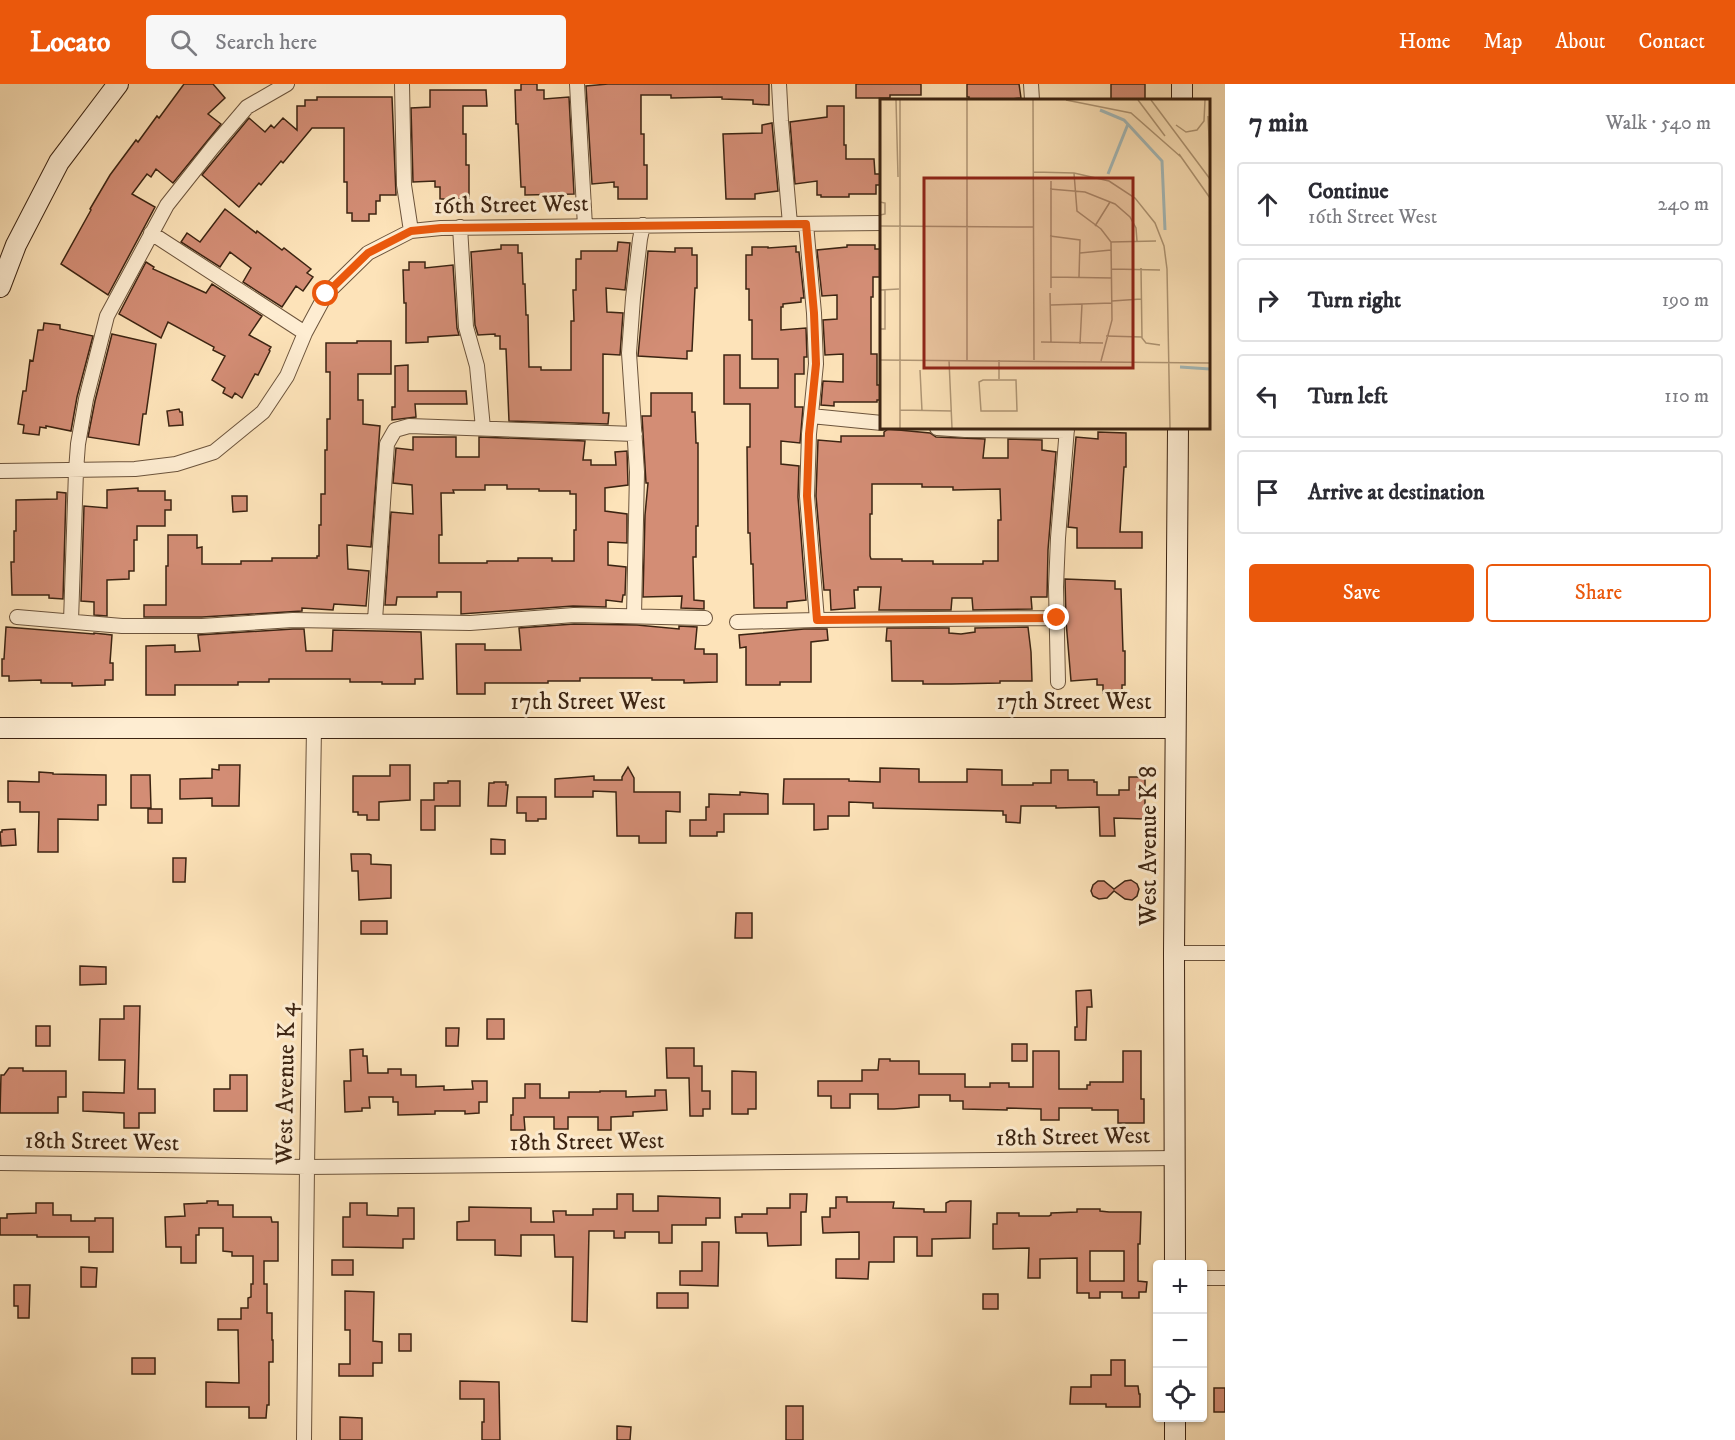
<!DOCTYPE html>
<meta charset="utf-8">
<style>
:root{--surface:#fff;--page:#f7f7f7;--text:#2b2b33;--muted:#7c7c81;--line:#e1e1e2;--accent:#ea580c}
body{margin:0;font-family:"IM FELL DW Pica",serif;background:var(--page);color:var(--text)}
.controls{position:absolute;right:18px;bottom:18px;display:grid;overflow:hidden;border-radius:6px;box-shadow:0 2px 4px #0004}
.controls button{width:54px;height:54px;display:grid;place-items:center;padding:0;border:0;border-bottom:2px solid var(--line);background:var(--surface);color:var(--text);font:30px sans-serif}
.stop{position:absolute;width:18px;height:18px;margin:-14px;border:4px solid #ea580c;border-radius:50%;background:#fff}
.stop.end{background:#ea580c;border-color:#fff;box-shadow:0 2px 6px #0008}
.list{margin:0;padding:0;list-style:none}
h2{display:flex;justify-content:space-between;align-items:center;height:78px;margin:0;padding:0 24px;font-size:26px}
h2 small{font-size:20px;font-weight:400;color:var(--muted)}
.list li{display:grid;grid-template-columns:39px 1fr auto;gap:18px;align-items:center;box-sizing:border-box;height:84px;margin:0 12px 12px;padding:0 12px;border:2px solid var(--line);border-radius:6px}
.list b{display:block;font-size:22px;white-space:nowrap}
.list p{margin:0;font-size:20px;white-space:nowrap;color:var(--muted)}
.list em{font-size:20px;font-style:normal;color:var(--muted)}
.actions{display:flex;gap:12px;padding:18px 24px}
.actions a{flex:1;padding:14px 0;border:2px solid var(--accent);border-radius:6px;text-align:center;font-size:21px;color:var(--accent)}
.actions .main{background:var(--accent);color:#fff}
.icon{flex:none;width:33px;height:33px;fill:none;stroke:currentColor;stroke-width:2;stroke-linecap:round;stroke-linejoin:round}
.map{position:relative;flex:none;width:1225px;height:1356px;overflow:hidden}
header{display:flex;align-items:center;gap:36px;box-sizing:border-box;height:84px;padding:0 30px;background:var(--accent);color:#fff}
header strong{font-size:28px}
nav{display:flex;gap:33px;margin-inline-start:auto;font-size:21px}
.search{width:420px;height:54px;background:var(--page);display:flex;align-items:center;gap:15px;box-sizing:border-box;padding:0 21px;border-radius:6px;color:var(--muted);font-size:22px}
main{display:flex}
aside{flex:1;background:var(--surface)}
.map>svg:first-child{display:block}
.building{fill:#d38d75;stroke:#3c2412;stroke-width:1.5;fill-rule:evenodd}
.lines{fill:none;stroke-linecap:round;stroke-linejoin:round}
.street-casing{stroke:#6c543c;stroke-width:16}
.secondary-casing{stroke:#3c2412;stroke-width:22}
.street{stroke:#feedd2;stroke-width:14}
.secondary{stroke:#feedd2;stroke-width:20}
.route{stroke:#ea580c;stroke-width:8}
.labels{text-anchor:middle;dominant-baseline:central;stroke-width:6;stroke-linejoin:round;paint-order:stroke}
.street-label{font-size:24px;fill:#3c2412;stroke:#feedd2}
.inset-river{fill:none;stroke:#a5bbbb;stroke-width:3}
.inset-road{fill:none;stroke:#b09776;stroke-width:1.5}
.view{fill:#8f2418;fill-opacity:0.15;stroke:#8f2418;stroke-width:3}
.inset-edge{fill:none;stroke:#3c2412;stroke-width:3}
</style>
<header>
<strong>Locato</strong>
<div class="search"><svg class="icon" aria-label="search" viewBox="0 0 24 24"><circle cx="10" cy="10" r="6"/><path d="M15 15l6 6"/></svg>Search here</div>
<nav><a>Home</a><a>Map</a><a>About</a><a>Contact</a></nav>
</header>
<main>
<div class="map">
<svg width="1225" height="1356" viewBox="0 0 1225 1356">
<rect width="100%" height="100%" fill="#fde3b9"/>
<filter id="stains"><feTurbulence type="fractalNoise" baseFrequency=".00333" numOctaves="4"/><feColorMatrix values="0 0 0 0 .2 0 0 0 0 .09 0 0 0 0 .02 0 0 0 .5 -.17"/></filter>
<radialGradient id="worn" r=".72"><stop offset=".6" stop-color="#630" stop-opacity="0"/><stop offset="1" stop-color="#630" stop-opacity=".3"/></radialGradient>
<path class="building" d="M184,0H213L225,14L208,30L221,40L173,99L156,85L151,93L147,90L132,110L155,123L108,211L61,180L91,126L90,125L110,91L136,56L138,58L157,32L159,34Z
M521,0H537V6H544V15L569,13L574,110L525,111V103H521L518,40H516L515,6H521Z
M608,0H769V21L753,20V16L722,15V13L671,14V11H641V50H644V81H647V115H618V103H614V98L592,100L586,2Z
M856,0H921V11H890V14H856Z
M967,0H1019L1021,14L1003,16H969V13H967Z
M1111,0H1145V16H1111Z
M430,6H486L487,22H463V50H466V81H469V115H440V103H435V97L413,98L411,24L430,23Z
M317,13H392L396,111H380V117H376V130H369V137H352V129H347V98H344V44H312L283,79L281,77L261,101L259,99L239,123L202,91L249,34L265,48L271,41L274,44L283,34L297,46V22H305V16H317Z
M827,22H844V61H846V75H874L875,90H880V101H876V110H849V113H821V111H817V97L795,100L790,38L827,33Z
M772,39L778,107L755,110V115H726L723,50L762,49V41Z
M225,125L256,149L257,147L282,166L284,164L311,185L307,189L313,193L303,207L296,202L282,223L243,198L251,184L230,168L220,183L181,158L187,149L200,158Z
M618,158L630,159L625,206L606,204L607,228L623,229L620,271L603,270V329H609L608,340L509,337L506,265H500V252H495V250L478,251L475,241L471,168L501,165V161H518V169H522L523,200H525L526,231H528L529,283H541V286H571V237H574L573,206H576V175H581V167H617Z
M847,161H875V165H882V193H873V213H871V270H877V301H882V316H877V318H834V322L821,321L823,297L843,298V270L825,271L823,236L837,235V211L822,212L817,166L847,163Z
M796,162V168H799L804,214H801V218L783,220V223H781V246L806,244L807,273H804V290H795V323H803L800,359L781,357V380L799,382L798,413L806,516L787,518V524H754L753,480H751L750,449H748L747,363H750V320H724V271H740V304H778V275H752V236H749V205H746V171H752V163H768V164Z
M675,164H692V171H697V204H695L692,267H687V275L638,272L648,167L675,168Z
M146,178L154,183L153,185L206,209L212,200L262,232L249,251L271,263L269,266L270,267L258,291L255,290L242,314L235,309L232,314L223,309L225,304L212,296L225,272L213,266L214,263L168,238L161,254L119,230Z
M409,178H425V184L453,181L457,244L459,251L428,253V258L406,259V219H404L403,186H409Z
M44,239L60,241V245L93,252L77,313L71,347L46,342V344L40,343L39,351L23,349L24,341L18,340L23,307H26L30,276L33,277L38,246H43Z
M112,250L156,260L146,330H143L139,361L88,353L95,317Z
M357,257H391V290H358V316H363V340L380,342L371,463L347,461L348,485L369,487L366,522L334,520L333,526L302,524V527L202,533H144V521H166V482H168V451H197V464L202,463V480H241V477H272V474H317V472H319V441H321V410H325V366H327V335H330V288H326V259H357Z
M408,281V307H466L467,320H415L416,333L392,336V323H395V282Z
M651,309H692V328H695L696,359H698V442H696V473H693L694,516L704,517V525L681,524L682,512L643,513L645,431L648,399H646L642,332H651Z
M179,325L180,328H182L183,341L169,342L167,327Z
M888,345L930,349L936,353L985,355L983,374H1008V355L1042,356V366L1056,368L1048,466L1047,513H1031L1032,525L973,526L972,514H952L951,526H879L881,503H858V506H854L855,524L831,526L830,506H824L816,412L818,356L841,358V352H884V348ZM872,400H922V403H953V406L1000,405L1001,436H998V477H983V480H933V477H902V475H871L870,472V430H872Z
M1098,348L1126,349V383H1124L1120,448H1142V464H1077V444L1068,443L1076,353L1098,355Z
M413,353H456V373H479V353L585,357L583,376H591V381H616L615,368L627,367L628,401L605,404V427L627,430V459L608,458V481L626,483L625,511H623L622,518L606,516V523L573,522L461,530V508H437V513H397L396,521H385L391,428L413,430L412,401L393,399L396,364L413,366ZM485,401H507V405H539V407H570V410H576V446H574V477H552V474H518V477H487V479H439V451H442L441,409H454L453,406H485Z
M138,404V407H165V416H171V426H165V442H137V456H134V487H129V495L107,496V532L94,531V518L81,517L84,422L107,424V406Z
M57,408L66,409L63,515L49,514V511H12L11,478H14V447H16V416L57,415Z
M232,412H247V427L233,428Z
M1065,495L1115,497V505H1121L1123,567H1125V601H1122V609H1103V601H1097V595L1071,597L1066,537Z
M574,540L637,541L679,545V542L697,543L695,565H704V570H717V598L684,599V596H652V594H580V597H548V599H485V610H457L456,560H485V566H521L519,544Z
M6,543L94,550V549L112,551L110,579H113V596H105V601L72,602V599H41V596L9,597V592H2V575H4Z
M1028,543L1031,568L1032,597H1000V599L951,600H923V597H892L891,557H886L887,544H949V549L961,550L975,548V544Z
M293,545H304L306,567H332L333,546L421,548L423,595H415V600H382V598H350V595H269V598H238V601H175V611H146V562L175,561V568L200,567L198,551Z
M804,545H827L828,556L811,558V598H780V601H746V563L740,564L739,551Z
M219,681H240L239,722H212V714L180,715V695L212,694V685L219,686Z
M390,681H410V716L379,718V736H367V731H358V728H353V692H390Z
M628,683L634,694V708H680V728L666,727V759H639V752H617L616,708L593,707V713H555V695L594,692V696H622V693Z
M880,684L919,685V698H967V685L1002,686V701H1033V699H1051V686H1068V696H1094V698H1097V711H1119V706H1129V693H1145V735L1114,734L1115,752H1100L1099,723L1056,724V722H1021L1020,739L1006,738V731H1003V727L873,724V719L849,718V732H828V745L814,746V720H783L784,695H849V697L880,698Z
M39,688L53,689V690L106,691V721H98V736L58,735V768H38L39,728H20V718H8V697L39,698Z
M131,691H150L151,724H131Z
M448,697H460V722H435V746H421V716H434V699H448Z
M494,698H506V701H508L506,722H488L489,699H494Z
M740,708L768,710V730H724V748H717V752H690V736H706V723H709V710L740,711Z
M517,713H546V735H538V737H526V729H517Z
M148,725H162V739H148Z
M15,745L16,761L1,762L0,748H2V746Z
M491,755L505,756V770H491Z
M351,770H369L371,771V780L391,781V814L359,816L358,787H352Z
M173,774H186L185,798H173Z
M1131,796L1137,800L1139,805L1137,812L1132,816L1125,815L1114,807L1107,814L1099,815L1093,812L1091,807L1093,801L1098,797H1104L1114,805L1125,797Z
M736,829H752V854H735Z
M361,837H387V850H361Z
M80,882L106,883V900L80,901Z
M1091,906L1092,923H1087L1086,956H1075V943H1077L1076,907Z
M124,922H140L138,1005H155V1029H139V1044H124V1029L83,1027V1008L124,1009L125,976H99L100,935H124Z
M487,935H504V955H487Z
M36,942H50V962H36Z
M446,944H459L458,962H446Z
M1012,960H1027V977H1012Z
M666,964H694V982H702V1007H710V1025H703V1032H690L689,994H667Z
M363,965V972H367L368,989H388V985H401V991H416V1003L444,1002V1006L473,1005L472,997H487V1018H479V1029L465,1030V1027H435V1030L398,1031V1018H393V1013H369L370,1024H362V1027L345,1028L344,997H351L350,966Z
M1033,967H1059V1005H1087V1001H1090V998H1123V967H1141V1015H1144V1039H1118V1026H1092V1024H1059V1036H1041V1025L1007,1024V1026L963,1025V1017H950V1011H919V1023L894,1025H878V1010H850V1024H831V1012H818V997H862V986H878L879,975H890V977H919V990H965V1003H990V999H1009V1003H1033Z
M9,984H23V987H66V1013H58V1029H0L1,991H4Z
M732,987L756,988V1025H748V1030H732Z
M230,991H247V1027H214V1005H230Z
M525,1000H540V1014H569V1008H600V1007H626V1013L655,1012V1006H666L667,1026L633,1028V1032L611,1033V1046H598V1033H568V1045H554V1033H524L525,1046H511V1031H513V1014H525Z
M617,1110H633V1127H658V1112L720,1114V1134H706V1141H672V1159H659V1148H625V1154H614V1147H589L587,1238L572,1237L573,1173H555L554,1151H521V1172L495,1171V1156H457V1138L469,1137V1123L531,1124V1138H554L553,1127H566V1131H593V1125H617Z
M790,1110H807L806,1128H801V1161L768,1162L767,1149H736L735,1133H742V1130H767V1124H790Z
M836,1113H847V1118H894L893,1124L924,1125V1128H946V1119L950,1117H971L970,1154L932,1155V1172H917V1153H894V1178H869L868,1195L836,1194V1175H859V1148L823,1149L822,1133H830V1124H836Z
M207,1117H218V1121H233V1133H271L272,1138H278V1177H264V1200H267V1229H272V1256H273V1278H269V1321H267L266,1334H249V1323H206V1298L239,1299L238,1246H218V1235H241V1224H248V1214L251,1213V1200H253V1172H232V1168L223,1167V1144H199V1151H196V1179H181V1163H166L165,1133L185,1132L184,1120L207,1119Z
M36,1119H53V1131H71V1137H95V1134H113V1168H89V1153H37V1151H0V1134H7V1130L36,1129Z
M350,1119H367V1131L398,1132V1124H414V1155H403V1164L343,1163V1133H350Z
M1077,1125H1100V1127L1109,1128H1141L1140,1160H1138V1197L1147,1198L1146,1208H1139V1214H1122V1208H1100V1214H1089V1209H1077V1174L1040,1175V1194H1028L1029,1164L993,1165V1140H997V1129H1019V1132H1049L1051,1131V1129L1077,1128ZM1090,1167H1124V1197H1090Z
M702,1158H719L718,1202L680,1201V1187H702Z
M332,1176H353V1191H332Z
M81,1183L97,1184L96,1203H81Z
M14,1201H30L29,1234H18V1222H14Z
M345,1207L374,1208L373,1257L382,1258V1279H373V1292H339V1280H350V1246H345Z
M657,1209H688V1224H657Z
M983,1210H998V1225H983Z
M399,1250H411V1267H399Z
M132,1274H155V1290H132Z
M1111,1276H1125V1302H1138L1139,1310H1140V1323H1106V1320H1070L1071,1303H1091V1291H1111Z
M460,1297L499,1298L500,1356H482V1338H484V1315H460Z
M1214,1304H1225V1328H1214Z
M786,1322H803V1356H786Z
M340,1333L362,1334V1356H340Z
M617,1342L631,1343L630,1356H617Z"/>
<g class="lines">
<g class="street-casing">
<path id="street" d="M402,0L404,101L411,147
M577,0L585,142
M779,0L781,37L790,140
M1031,0L1032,16
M806,140L814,229L816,280L809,350L807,412L817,536
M460,143L466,243L477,282L483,344
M151,149L305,249
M811,332L882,339
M937,344L965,346L1067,347
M0,387L135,385L176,380L214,368L263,328L287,292L305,249L326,210L368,169L411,147L441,144L882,139
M634,532L637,388L629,269L633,214L640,155L643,141
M17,533L122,542H202L293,536L470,539L574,531L705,534
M375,536L387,360L395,346L409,342L635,350
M71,537L76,387L78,360L86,315L107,232L167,121L213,63L247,23L287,0
M737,538L817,536L1057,534
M1058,598L1056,503L1058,454L1067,344
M1174,869H1225
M0,1079L307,1083L1175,1074
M1202,1194H1225
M304,1356L307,1083L314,644"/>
</g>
<g class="secondary-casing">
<path id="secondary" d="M1182,16V0
M0,203L16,161L59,78L118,0
M0,644H1175
M1175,1180L1174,869L1178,344
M1175,1334V1356"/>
</g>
<use href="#street" class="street"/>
<use href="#secondary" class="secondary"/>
</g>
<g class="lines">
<path class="route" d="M326,210L368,169L411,147L441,144L806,140L814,229L816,280L809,350L807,412L817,536L1057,534"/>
</g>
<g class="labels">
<g class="street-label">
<text transform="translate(511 121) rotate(-1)">16th Street West</text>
<text x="588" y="618">17th Street West</text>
<text x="1074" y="618">17th Street West</text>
<text transform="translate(1149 762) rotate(-90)">West Avenue K 8</text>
<text transform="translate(286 1000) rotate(-89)">West Avenue K 4</text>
<text transform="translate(1073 1053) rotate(-1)">18th Street West</text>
<text transform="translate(102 1058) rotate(1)">18th Street West</text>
<text transform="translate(587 1058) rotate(-1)">18th Street West</text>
</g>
</g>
<g transform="translate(880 15)">
<rect width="330" height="330" fill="#fde3b9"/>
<path class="inset-river" d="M220,11L244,21L282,62L285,131M228,75L248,25M300,268L330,270"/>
<path class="inset-road" d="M16,1L18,78M153,1L154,261M186,1L251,14L301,58M258,1L285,37M271,1L330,80M328,17L330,59M296,26L306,33L317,31L324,22L325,1M299,55L330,99M154,73L194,74L229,82L255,99L275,124L284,147L287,170L290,329M194,74L197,112L221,130L231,143L232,221L221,262M170,90L205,93L235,105L250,118L256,129L257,142M0,103L5,104V115L0,116M0,127L154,128M215,127L230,103M170,137L200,141L199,178M231,143L276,142M200,154L231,151M261,169L262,239L266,244L280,246M231,170L280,171M171,178L232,179M171,189V82M0,191L19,190M170,194L171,243M232,202L261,200M171,206L232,204M0,230H5V191M226,237L262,238M161,243L223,244M200,245L202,205M0,261L330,264M69,261L72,329M87,261V1M119,261V280M40,271L42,312M103,281H136L137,312H101L99,283ZM20,311L72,312M20,329V1"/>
<path class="view" d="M44,79H253V269H44Z"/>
<rect width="330" height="330" class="inset-edge"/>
</g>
<rect width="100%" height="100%" filter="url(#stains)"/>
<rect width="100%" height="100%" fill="url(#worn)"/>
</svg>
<div class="controls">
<button>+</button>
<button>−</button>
<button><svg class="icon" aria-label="locate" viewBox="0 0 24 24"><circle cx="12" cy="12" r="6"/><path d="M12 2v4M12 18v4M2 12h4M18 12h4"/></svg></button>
</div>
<div class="stop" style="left:326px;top:210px"></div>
<div class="stop end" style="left:1057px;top:534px"></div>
</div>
<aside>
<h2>7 min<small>Walk · 540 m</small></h2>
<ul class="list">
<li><svg class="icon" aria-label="ahead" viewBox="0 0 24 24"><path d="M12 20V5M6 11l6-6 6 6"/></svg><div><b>Continue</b><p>16th Street West</p></div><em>240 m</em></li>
<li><svg class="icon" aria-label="right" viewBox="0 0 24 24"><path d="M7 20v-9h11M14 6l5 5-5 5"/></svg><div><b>Turn right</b></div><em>190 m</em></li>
<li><svg class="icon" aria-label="left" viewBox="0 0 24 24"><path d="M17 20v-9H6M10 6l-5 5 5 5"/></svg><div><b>Turn left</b></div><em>110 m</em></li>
<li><svg class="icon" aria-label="arrive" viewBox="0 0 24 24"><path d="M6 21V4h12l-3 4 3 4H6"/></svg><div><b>Arrive at destination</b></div></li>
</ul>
<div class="actions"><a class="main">Save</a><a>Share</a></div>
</aside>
</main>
